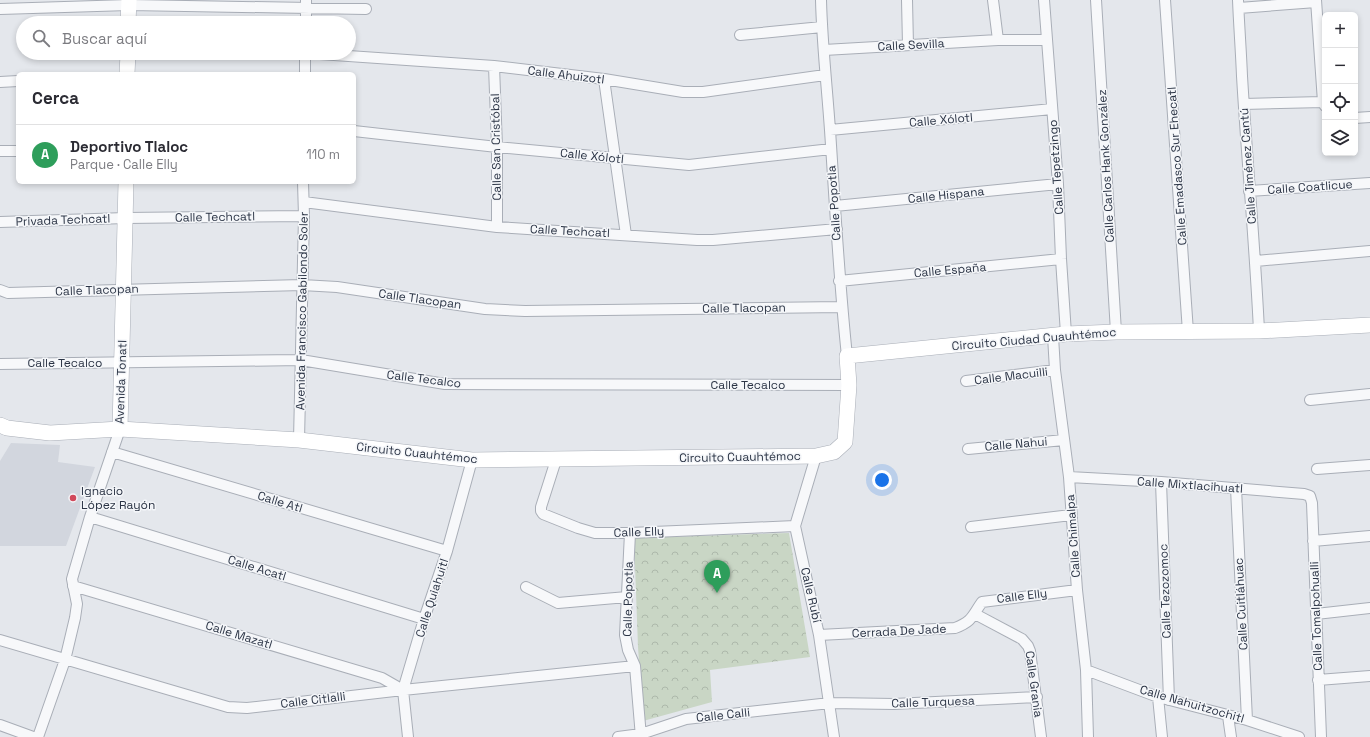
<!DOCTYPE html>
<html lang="es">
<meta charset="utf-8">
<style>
:root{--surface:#fff;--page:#f7f7f7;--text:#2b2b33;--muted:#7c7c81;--line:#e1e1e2;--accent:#0b8043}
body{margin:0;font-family:"Space Grotesk",sans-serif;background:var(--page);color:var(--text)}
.controls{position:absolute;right:12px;top:12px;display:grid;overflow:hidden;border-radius:6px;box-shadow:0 2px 6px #0003}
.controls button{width:36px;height:36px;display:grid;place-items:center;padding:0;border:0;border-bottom:1px solid var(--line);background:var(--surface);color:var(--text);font:20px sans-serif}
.you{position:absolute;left:882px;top:480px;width:14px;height:14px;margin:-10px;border:3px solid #fff;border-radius:50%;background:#1a73e8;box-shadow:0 0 0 6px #1a73e833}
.badge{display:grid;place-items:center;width:26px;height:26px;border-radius:50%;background:var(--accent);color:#fff;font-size:13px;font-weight:700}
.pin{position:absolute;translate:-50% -33px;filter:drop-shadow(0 1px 2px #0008)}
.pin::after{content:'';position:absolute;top:21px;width:14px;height:12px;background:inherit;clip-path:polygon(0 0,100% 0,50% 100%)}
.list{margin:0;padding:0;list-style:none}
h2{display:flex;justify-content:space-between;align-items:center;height:52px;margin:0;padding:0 16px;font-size:17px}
h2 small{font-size:13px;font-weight:400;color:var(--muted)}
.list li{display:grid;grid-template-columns:26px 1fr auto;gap:12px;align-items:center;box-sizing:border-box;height:60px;padding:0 16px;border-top:1px solid var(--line)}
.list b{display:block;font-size:15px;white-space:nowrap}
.list p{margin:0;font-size:13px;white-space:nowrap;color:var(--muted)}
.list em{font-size:13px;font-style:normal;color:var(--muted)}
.icon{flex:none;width:22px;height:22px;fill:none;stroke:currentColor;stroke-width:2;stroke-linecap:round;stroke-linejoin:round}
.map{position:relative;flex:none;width:1370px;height:737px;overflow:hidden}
.search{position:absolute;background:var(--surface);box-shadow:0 2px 6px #0003;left:16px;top:16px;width:340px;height:44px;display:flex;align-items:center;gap:10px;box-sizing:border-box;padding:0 14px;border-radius:22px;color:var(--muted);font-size:15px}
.panel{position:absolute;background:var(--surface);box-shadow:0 2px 6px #0003;left:16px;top:72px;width:340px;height:112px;border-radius:6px}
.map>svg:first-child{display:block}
.built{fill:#d2d6de}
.park{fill:url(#park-crowns)}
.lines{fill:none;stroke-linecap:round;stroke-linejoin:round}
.street-casing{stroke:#a9aeb7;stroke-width:12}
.secondary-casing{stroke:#a9aeb7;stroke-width:16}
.street{stroke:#f7f8fa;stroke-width:10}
.secondary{stroke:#fff;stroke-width:15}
.poi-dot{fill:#d1495b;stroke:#f4f6f9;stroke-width:1.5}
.labels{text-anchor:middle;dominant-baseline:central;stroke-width:3;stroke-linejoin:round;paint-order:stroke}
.street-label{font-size:12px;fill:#2b3445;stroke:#f4f6f9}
.poi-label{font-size:12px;fill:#2b3445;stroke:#f4f6f9;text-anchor:start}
</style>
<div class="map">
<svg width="1370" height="737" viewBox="0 0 1370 737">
<defs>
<pattern id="park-crowns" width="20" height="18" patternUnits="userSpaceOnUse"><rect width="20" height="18" fill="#c9d6c5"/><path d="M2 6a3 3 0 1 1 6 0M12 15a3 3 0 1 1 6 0" fill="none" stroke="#adb8ab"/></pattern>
</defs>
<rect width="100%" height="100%" fill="#e4e7ec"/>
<path class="built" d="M11,443L60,445L58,462L95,467L66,546H0V461Z"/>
<path class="park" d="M789,533L810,657L710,670L712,702L643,721L638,647L634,538Z"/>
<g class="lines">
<g class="street-casing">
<path id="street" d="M821,0C822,43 827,87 830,130C835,205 839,281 847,356
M907,0L908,45
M993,0L998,40
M1044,0L1058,184L1061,259L1066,334
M1096,0L1116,332
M1165,0L1188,332
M1238,0C1239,25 1241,51 1242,76C1247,161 1255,246 1259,331
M1316,0L1323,102L1325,106
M1239,8L1316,2
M0,9L129,5L366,9
M306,23V0
M740,35L822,27
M824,50L998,40H1047
M305,53L494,66L604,79L683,92H703L825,75
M494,66L497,147V227
M305,74V53
M604,79L626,235
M0,82L18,81
M1244,104L1323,102
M1355,118L1370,117
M830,130L1052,109
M354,131L497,147L689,165L831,149
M0,151H18
M1249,191L1370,183
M304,202L497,227L697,240H713L837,229
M835,206L1058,184
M0,222L126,218L304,216
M1256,261L1370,251
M839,281L1061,259
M0,290L8,293L302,285L337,287L485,309L525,311L841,307
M1053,336L1055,370L1069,477L1077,590L1086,670L1088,737
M0,364L301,360L445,384L849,385
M966,381L1055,370
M1310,400L1370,394
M299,440L304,216L303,182
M968,449L1064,440
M112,452L447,551
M816,456L795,526L819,635L834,737
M556,460L541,507V511L543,514L578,528L595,533H630L795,526
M1317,469L1370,465
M1069,477L1161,482L1304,494L1310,496L1312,503L1321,737
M1161,482L1169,700
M1236,488L1247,720
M90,517L424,619
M971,527L1071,515
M630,533L625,635L628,650L635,666L641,737
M1313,541L1370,536
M73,586L382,678L403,690
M526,587L558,603L627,597
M975,614L1022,639L1028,646L1030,651L1041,737
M1316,614L1370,608
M819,635L955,628C973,621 972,616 982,602L1077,590
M0,640L228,707L247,708L403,690L635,666
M1086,670L1158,697L1247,720L1299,737
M1318,680L1370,676
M1158,697L1162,737
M1228,716L1231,737
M0,725L33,737
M38,737L65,660L75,618L77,604L72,579L90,517L120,429
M408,737L403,690L424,619L447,551L472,460
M618,737L641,734L686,719L830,703L894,704L1037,697"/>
</g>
<g class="secondary-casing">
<path id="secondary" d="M128,23L129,0
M127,74L128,53
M0,425L7,428L50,433L120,429L299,440L472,460L816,456L834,452L845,442L849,385L847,356L1066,334L1116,332L1259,331L1370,325
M120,429L126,182"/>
</g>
<use href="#street" class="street"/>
<use href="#secondary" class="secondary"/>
</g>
<circle class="poi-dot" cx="73" cy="498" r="4"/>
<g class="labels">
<g class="street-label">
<text transform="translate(911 45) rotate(-3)">Calle Sevilla</text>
<text transform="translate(566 75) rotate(7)">Calle Ahuizotl</text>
<text transform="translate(941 120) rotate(-5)">Calle Xólotl</text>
<text transform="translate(496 147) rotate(-91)">Calle San Cristóbal</text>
<text transform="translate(592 156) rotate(6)">Calle Xólotl</text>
<text transform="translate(1106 166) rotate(-93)">Calle Carlos Hank González</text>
<text transform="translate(1177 166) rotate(-94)">Calle Emadasco Sur Ehecatl</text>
<text transform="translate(1248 166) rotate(-94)">Calle Jiménez Cantú</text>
<text transform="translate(1056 167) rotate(-94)">Calle Tepetzingo</text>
<text transform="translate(1310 187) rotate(-4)">Calle Coatlicue</text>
<text transform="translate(946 195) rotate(-6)">Calle Hispana</text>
<text transform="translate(834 203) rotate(-94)">Calle Popotla</text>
<text transform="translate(215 217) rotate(-1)">Calle Techcatl</text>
<text transform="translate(63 220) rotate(-2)">Privada Techcatl</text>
<text transform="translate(570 231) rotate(3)">Calle Techcatl</text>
<text transform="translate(950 270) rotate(-5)">Calle España</text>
<text transform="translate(97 290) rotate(-2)">Calle Tlacopan</text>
<text transform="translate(420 299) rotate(8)">Calle Tlacopan</text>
<text transform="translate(744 308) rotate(-1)">Calle Tlacopan</text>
<text transform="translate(302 311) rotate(-89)">Avenida Francisco Gabilondo Soler</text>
<text transform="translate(1034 339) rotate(-5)">Circuito Ciudad Cuauhtémoc</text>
<text x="65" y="363">Calle Tecalco</text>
<text transform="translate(1011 376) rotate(-7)">Calle Macuilli</text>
<text transform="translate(424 379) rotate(7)">Calle Tecalco</text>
<text transform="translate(121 382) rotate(-88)">Avenida Tonatl</text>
<text x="748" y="385">Calle Tecalco</text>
<text transform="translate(1016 444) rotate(-5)">Calle Nahui</text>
<text transform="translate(417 453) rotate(6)">Circuito Cuauhtémoc</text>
<text transform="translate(740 457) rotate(-1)">Circuito Cuauhtémoc</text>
<text transform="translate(1190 485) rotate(4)">Calle Mixtlacihuatl</text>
<text transform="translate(280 502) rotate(17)">Calle Atl</text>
<text transform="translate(639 532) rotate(-2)">Calle Elly</text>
<text transform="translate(1073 536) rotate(-94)">Calle Chimalpa</text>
<text transform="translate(257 568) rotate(17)">Calle Acatl</text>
<text transform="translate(1165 591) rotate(-92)">Calle Tezozomoc</text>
<text transform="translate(811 595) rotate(77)">Calle Rubí</text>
<text transform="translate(1022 596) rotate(-7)">Calle Elly</text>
<text transform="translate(432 598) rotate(-72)">Calle Quiahuitl</text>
<text transform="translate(628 599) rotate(-89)">Calle Popotla</text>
<text transform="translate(1241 604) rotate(-93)">Calle Cuitláhuac</text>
<text transform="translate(1316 616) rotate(-92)">Calle Tomalpohualli</text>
<text transform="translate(899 631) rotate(-3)">Cerrada De Jade</text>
<text transform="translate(239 635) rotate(17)">Calle Mazatl</text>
<text transform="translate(1034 684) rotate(82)">Calle Grania</text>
<text transform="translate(313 700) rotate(-7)">Calle Citlalli</text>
<text transform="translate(933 702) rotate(-2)">Calle Turquesa</text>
<text transform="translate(1192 704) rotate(16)">Calle Nahuitzochitl</text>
<text transform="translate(723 715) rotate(-6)">Calle Calli</text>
</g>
<g class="poi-label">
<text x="81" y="491">Ignacio<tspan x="81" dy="14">López Rayón</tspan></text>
</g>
</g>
</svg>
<div class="controls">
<button>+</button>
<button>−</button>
<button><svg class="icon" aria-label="locate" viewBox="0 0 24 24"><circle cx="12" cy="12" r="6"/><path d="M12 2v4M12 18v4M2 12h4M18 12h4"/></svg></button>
<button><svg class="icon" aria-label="layers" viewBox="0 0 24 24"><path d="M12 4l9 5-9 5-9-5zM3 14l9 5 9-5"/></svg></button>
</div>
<div class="you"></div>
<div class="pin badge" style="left:717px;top:593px;background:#2e9e5b">A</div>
<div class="search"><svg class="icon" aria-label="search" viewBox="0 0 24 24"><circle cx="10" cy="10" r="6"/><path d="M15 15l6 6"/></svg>Buscar aquí</div>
<section class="panel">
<h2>Cerca<small></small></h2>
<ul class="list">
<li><span class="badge" style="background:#2e9e5b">A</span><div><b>Deportivo Tlaloc</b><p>Parque · Calle Elly</p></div><em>110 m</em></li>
</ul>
</section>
</div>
